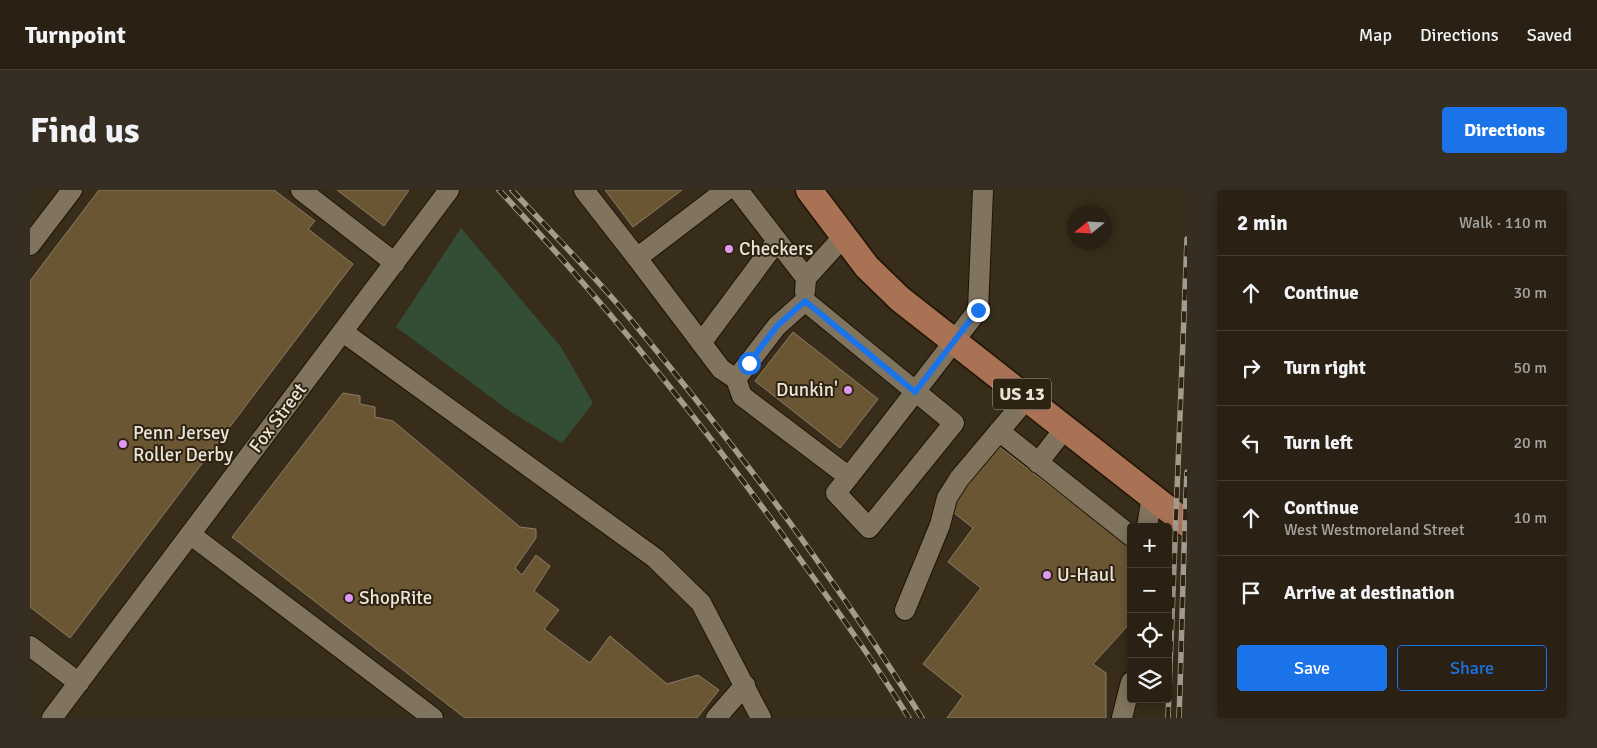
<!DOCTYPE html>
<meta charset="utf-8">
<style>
:root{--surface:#2a2114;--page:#362e22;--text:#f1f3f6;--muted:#a5a3a0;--line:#463e34;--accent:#1a73e8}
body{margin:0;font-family:Signika,sans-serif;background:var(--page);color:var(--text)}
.controls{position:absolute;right:15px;bottom:15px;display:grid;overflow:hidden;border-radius:5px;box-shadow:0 2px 12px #0003}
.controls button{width:45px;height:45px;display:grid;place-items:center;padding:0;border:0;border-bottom:1px solid var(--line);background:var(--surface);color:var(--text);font:25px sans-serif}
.compass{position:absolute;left:1037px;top:15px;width:45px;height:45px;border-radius:50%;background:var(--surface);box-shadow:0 2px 12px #0003;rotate:252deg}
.stop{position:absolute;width:15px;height:15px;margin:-11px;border:4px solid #1a73e8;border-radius:50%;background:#fff}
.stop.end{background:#1a73e8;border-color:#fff;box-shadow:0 1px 5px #0008}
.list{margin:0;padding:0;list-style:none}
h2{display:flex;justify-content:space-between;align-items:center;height:65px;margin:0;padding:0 20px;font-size:21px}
h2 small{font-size:16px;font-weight:400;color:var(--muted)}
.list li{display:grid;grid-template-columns:32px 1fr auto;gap:15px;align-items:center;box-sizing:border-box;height:75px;padding:0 20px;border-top:1px solid var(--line)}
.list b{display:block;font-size:19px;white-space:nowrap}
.list p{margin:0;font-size:16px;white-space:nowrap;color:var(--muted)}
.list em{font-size:16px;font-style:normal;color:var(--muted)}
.actions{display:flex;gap:10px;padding:15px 20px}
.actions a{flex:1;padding:11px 0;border:1px solid var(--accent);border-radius:5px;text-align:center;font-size:18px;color:var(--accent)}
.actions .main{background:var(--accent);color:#fff}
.icon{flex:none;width:28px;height:28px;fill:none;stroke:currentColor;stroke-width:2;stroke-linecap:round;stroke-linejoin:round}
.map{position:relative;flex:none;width:1157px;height:528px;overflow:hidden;border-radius:5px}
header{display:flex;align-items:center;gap:30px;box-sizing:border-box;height:70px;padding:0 25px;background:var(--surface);border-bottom:1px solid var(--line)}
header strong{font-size:24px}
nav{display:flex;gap:28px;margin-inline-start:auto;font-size:18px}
.intro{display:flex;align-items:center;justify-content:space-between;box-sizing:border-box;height:120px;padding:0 30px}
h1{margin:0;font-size:35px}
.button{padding:12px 22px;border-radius:5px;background:var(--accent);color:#fff;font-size:18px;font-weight:700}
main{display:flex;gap:30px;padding:0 30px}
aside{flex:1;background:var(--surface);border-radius:5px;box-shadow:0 2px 12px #0003}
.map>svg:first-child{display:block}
.green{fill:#344e36}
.building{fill:#6b5634;stroke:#8a7c67}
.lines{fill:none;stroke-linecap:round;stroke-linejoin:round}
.minor-casing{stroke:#1f1403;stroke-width:22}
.major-casing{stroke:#1f1403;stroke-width:29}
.minor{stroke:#81745f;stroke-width:20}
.major{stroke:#a97254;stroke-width:26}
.rail-casing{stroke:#a49b8d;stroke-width:5.5}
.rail{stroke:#2e2210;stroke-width:4;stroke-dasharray:11;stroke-linecap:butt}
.route{stroke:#1a73e8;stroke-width:6}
.poi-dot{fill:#de98f2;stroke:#2e2210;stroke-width:2}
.labels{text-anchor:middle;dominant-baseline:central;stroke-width:4;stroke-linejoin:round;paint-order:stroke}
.shield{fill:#2e2210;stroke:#b2a99b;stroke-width:1}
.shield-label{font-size:18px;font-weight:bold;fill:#eae3d7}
.poi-label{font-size:19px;fill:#eae3d7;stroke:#2e2210;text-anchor:start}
.street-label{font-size:19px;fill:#eae3d7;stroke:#2e2210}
</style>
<header>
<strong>Turnpoint</strong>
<nav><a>Map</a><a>Directions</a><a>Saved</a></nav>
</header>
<div class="intro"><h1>Find us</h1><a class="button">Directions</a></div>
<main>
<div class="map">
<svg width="1157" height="528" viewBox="0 0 1157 528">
<rect width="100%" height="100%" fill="#382c1a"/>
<path class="green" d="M431,38L531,157L563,213L532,253L481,222L366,137Z"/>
<path class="building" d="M69,0H244L285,31L278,39L323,74L40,448L0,417V91Z
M307,0H379L354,36Z
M575,0H652L603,37Z
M763,142L848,209L810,258L725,191Z
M313,203L330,206V214L345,217V227L363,231L490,337L506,339V348L485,378L492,385L506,365L520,376L504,401L529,420L514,439L560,473L580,446L637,494L668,485L689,500L667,528H435L202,347Z
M968,256L1101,358V432L1063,474L1076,483V528H917L933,506L893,474L951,398L918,372L943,338L919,319Z"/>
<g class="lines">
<g class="minor-casing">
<path id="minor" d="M271,0L365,73
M554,0L607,68
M696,0L607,68L691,179L706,189
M708,0L776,88
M0,55L42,0
M775,102L776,88L814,46
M313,142L625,368L671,413L731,528
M671,153L747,51
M969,241L1101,346
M1008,273L1035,238
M819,287L712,206L706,189L747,136L775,111L924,233L839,338L806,303C853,244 899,184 945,124L948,120L953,0
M1117,337L1122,306
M160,344L403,528
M875,420L910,335L917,308L929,289L997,208
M0,456L49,493
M22,528L419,0
M686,528L715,495
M1092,528L1101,492"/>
</g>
<g class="major-casing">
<path id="major" d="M779,0L837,77L870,109L1157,334"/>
</g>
<use href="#minor" class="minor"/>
<use href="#major" class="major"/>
<g class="rail-casing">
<path id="rail" d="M469,0C578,116 678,240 770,369C808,421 845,473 879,528
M482,0C524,45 568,89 607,137C710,261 807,391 892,528
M1138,528L1157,49
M1149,528C1152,446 1153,364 1157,282"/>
</g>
<use href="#rail" class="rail"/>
</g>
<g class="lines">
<path class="route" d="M719,173L747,136L775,111L885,202L948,120"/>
</g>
<g class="poi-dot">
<circle cx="699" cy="59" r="5"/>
<circle cx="818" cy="200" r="5"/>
<circle cx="93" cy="254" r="5"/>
<circle cx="1017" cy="385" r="5"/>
<circle cx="319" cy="408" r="5"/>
</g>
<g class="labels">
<rect class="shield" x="963" y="188.5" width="58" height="31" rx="4"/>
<g class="shield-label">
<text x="992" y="204">US 13</text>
</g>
<g class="poi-label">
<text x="709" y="59">Checkers</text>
<text x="808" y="200" text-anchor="end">Dunkin'</text>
<text x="103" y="243">Penn Jersey<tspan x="103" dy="22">Roller Derby</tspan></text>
<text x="1027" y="385">U-Haul</text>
<text x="329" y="408">ShopRite</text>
</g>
<g class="street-label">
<text transform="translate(248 228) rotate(-53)">Fox Street</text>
</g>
</g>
</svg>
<div class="controls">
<button>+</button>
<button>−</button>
<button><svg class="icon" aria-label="locate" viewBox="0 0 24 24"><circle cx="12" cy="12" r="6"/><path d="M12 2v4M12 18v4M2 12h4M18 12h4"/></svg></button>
<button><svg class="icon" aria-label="layers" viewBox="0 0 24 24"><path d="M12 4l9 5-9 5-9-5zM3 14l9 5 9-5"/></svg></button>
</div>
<svg class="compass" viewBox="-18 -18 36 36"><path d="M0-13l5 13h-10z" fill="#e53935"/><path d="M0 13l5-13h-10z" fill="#a5a3a0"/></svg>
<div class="stop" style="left:719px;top:173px"></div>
<div class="stop end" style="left:948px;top:120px"></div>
</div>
<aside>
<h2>2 min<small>Walk · 110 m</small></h2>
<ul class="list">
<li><svg class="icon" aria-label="ahead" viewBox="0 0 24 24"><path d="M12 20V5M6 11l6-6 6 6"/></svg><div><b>Continue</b></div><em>30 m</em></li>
<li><svg class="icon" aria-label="right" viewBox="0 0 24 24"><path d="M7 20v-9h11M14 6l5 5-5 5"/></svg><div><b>Turn right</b></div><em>50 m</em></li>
<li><svg class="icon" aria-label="left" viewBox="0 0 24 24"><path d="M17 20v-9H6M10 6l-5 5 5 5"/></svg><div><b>Turn left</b></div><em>20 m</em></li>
<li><svg class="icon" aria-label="ahead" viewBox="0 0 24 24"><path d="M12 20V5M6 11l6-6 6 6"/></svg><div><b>Continue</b><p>West Westmoreland Street</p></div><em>10 m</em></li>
<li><svg class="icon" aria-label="arrive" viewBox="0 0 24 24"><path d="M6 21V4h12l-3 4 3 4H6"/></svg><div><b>Arrive at destination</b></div></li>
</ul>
<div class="actions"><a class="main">Save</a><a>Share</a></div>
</aside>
</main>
